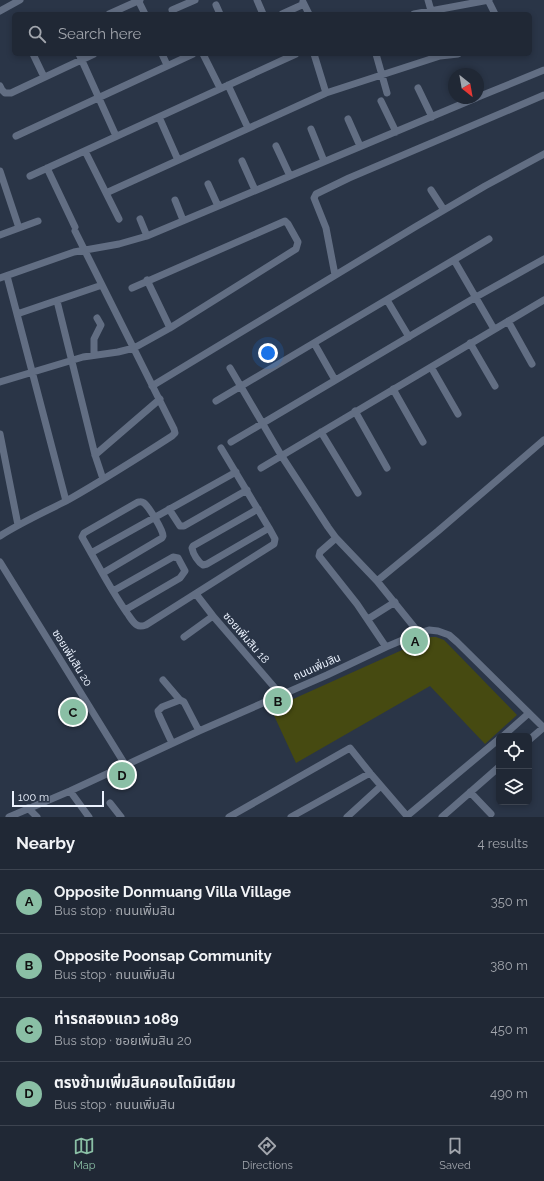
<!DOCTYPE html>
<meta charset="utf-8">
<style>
:root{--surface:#202835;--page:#2d3441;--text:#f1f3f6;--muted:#a2a6ad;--line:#3d4450;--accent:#8abfa5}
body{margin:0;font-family:Raleway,"Noto Sans Thai",sans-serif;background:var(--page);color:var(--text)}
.controls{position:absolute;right:12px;bottom:12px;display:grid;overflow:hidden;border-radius:6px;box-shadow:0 2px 6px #0003}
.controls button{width:36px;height:36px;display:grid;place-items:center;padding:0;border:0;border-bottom:1px solid var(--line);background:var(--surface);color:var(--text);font:20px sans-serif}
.compass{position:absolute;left:448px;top:68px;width:36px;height:36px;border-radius:50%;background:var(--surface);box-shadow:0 2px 6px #0003;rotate:149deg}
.scale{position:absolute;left:12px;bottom:10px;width:92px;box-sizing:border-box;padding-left:4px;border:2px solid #ebf2fe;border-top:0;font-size:11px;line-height:14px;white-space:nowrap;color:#ebf2fe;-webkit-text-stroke:3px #2a3547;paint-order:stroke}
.you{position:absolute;left:268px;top:353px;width:14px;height:14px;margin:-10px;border:3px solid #fff;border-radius:50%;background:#1a73e8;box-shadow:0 0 0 6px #1a73e833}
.badge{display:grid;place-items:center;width:26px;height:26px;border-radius:50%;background:var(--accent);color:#111;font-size:13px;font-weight:700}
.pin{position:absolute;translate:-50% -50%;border:2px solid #fff;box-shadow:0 1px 4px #0006}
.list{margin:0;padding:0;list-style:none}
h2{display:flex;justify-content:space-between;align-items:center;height:52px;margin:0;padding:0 16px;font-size:17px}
h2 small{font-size:13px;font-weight:400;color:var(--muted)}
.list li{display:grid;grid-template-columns:26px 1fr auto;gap:12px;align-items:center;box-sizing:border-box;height:64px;padding:0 16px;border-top:1px solid var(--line)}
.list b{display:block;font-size:15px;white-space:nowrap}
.list p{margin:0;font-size:13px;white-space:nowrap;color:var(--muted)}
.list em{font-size:13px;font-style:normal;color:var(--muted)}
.icon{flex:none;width:22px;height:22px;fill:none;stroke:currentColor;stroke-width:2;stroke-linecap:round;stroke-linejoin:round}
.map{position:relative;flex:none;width:544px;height:817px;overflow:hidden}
.search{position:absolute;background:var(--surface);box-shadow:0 2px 6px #0003;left:12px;right:12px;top:12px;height:44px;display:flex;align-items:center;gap:10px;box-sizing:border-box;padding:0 14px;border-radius:6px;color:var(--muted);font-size:15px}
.sheet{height:308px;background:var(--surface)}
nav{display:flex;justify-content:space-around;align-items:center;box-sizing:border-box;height:56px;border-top:1px solid var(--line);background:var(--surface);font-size:11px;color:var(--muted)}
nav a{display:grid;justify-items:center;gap:2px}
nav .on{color:var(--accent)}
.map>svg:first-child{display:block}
.grass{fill:#464a11}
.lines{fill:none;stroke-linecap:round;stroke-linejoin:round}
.minor{stroke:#626e83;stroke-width:7}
.labels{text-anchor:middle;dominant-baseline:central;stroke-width:3.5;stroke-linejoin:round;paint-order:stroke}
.street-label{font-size:11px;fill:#ebf2fe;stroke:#2a3547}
</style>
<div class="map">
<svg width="544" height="817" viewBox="0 0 544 817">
<rect width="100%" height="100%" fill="#2a3547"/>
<path class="grass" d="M431,637H436L444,640L517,715L485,744L430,686L296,763L271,709Z"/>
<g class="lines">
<path class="minor" d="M138,0L145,14
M257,0L263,14
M428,0L432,14
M488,0L495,14
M303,2L309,14
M216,5L220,14
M172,10L195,0
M0,11L20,0
M109,14L140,0
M282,14L304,4
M414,14L489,0
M33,54L44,77
M79,54L116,136
M162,54L167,65
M203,54L220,88
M314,54L326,93
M376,54L387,93
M228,85L248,128
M0,86L2,90L5,93H11L94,54
M418,88L432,117
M478,97L544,70
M381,101L396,132
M159,117L178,160
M348,119L360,146
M311,129L324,161
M16,136L193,54
M276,146L290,176
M85,151L119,219
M242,161L255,190
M47,168L75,227
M0,171L19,228
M30,176L296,54
M208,184L218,206
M431,190L444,210
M106,193L326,93L440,56L458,54
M175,200L183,220
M140,219L147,236
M0,235L38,221
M454,260L494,329
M335,275L326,228L314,198L316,194L349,178L544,95
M7,276L66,501
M0,278L74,252L119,244L147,236L476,98
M147,280L170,328
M387,300L409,337
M57,301L95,455L103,479
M17,314L102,285
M508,321L532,364
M314,343L335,380
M470,343L495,386
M94,355V339L101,325L97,318
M431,367L458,414
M230,368L281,455L328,527L336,538L377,581L419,633
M0,382L83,357L118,352L134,348L170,328L296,249L298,242L288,224L285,221L132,288
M152,386L415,227L485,186L544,154
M393,389L423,442
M216,401L489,239
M355,411L387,468
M321,432L358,493
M0,434L18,525
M231,442L476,297L544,259
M95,455L160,399
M261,468L544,300
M169,509L180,526H184L247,490
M258,509L193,546L192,548C193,554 198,562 203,565L207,564L269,528
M0,536C22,522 45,512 68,500C103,480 138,458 172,436L175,433L174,429L75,231
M336,538L320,552L319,556L357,604L386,647
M91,553L236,472
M0,562L126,766
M103,573L162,538L163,536C163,530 149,507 144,503C141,501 141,502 138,502L84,533L82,537C97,563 110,589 127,613C130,617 133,623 137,625C140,627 143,626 146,625L274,544L275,539L269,528L221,448
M377,581L438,531L544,440
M113,591L173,557L178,558L185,571L180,578L125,610
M196,594L213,616L281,695
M368,619L395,602
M184,637L213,616
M163,680L180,700
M503,736L529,713
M529,740L543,728
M172,743L159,715L158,711L162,707L180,700L184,702L199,731
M70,791L89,817
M470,792L491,814
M110,803L121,817
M28,808L37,817
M9,817L70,791L199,731L327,675L386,647L419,633L429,630L438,631L449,635L457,642L544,728
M229,817L350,748L370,773
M291,817L370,773L407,816L499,739
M347,817L381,786
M442,817L499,767"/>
</g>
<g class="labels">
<g class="street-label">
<text transform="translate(246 638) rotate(49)">ซอยเพิ่มสิน 18</text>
<text transform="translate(72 658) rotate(58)">ซอยเพิ่มสิน 20</text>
<text transform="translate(317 667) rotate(-24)">ถนนเพิ่มสิน</text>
</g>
</g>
</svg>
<div class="controls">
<button><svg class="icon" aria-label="locate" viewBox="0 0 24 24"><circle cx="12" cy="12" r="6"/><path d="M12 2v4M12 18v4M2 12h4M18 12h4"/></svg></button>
<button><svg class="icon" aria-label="layers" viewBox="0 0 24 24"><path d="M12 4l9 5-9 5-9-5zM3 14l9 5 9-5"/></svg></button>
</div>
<svg class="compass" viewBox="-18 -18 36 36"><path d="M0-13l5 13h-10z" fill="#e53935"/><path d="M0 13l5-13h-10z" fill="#a2a6ad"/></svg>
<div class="scale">100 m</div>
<div class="you"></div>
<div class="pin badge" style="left:415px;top:641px">A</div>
<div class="pin badge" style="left:278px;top:701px">B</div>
<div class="pin badge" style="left:73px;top:712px">C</div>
<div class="pin badge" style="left:122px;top:775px">D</div>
<div class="search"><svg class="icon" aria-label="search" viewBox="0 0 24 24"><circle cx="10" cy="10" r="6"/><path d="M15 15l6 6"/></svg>Search here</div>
</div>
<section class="sheet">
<h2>Nearby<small>4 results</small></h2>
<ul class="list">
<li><span class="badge">A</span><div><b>Opposite Donmuang Villa Village</b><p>Bus stop · ถนนเพิ่มสิน</p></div><em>350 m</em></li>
<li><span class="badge">B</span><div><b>Opposite Poonsap Community</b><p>Bus stop · ถนนเพิ่มสิน</p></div><em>380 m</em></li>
<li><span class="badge">C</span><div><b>ท่ารถสองแถว 1089</b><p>Bus stop · ซอยเพิ่มสิน 20</p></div><em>450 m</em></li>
<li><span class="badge">D</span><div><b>ตรงข้ามเพิ่มสินคอนโดมิเนียม</b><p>Bus stop · ถนนเพิ่มสิน</p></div><em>490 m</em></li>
</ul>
</section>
<nav>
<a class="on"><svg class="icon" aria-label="map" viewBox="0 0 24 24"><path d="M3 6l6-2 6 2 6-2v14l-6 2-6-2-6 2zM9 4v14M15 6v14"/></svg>Map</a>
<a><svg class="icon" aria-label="directions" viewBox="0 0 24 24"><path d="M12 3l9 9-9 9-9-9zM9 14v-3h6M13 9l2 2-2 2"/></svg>Directions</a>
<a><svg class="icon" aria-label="saved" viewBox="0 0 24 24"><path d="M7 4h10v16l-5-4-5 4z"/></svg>Saved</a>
</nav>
